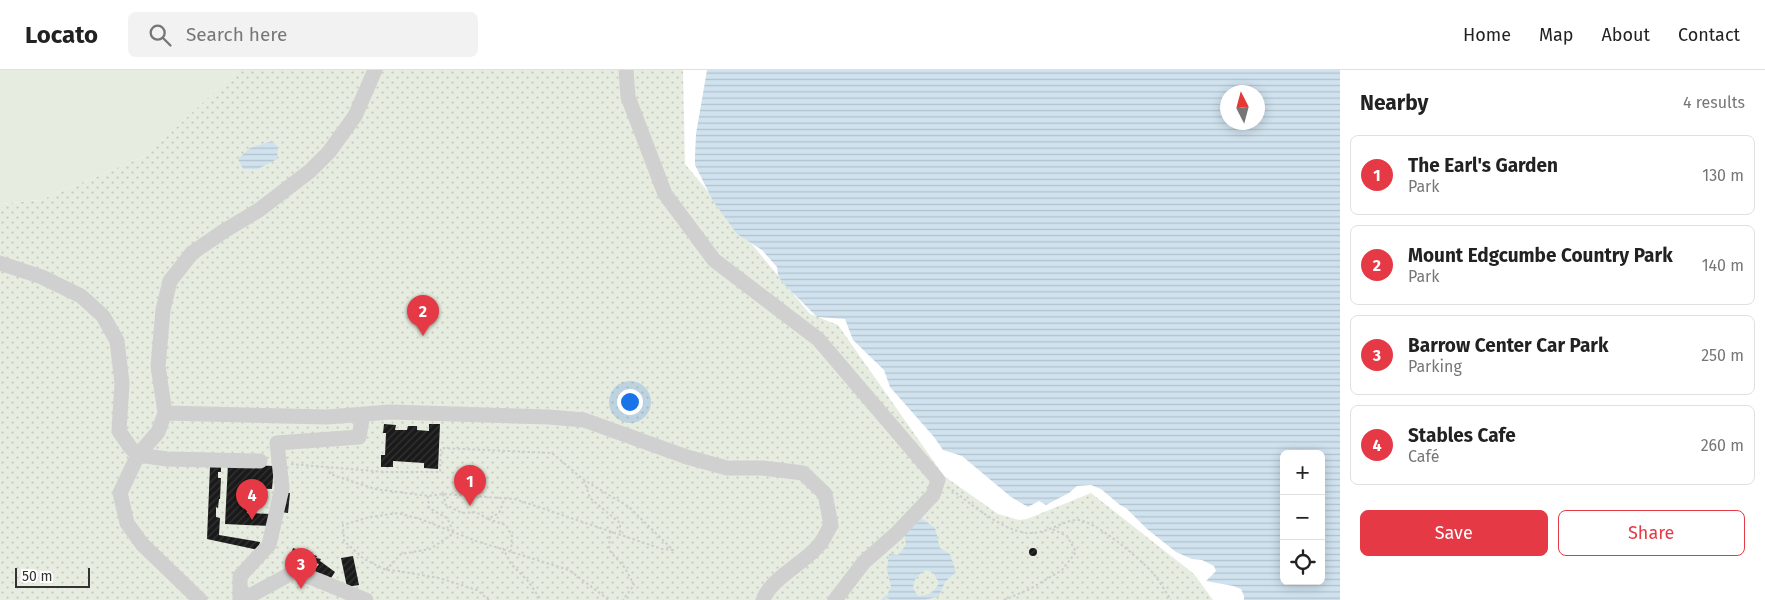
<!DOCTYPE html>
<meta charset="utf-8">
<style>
:root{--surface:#fff;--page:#f2f2f2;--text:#222;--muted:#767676;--line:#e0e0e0;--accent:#e63946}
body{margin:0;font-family:"Fira Sans",sans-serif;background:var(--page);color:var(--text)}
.controls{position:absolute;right:15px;bottom:15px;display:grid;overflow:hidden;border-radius:8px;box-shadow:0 2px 12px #0003}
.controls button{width:45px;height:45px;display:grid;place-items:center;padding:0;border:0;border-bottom:1px solid var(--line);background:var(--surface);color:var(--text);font:25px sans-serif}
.compass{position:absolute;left:1220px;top:15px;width:45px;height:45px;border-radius:50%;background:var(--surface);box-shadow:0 2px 12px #0003;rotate:354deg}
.scale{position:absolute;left:15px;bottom:12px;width:75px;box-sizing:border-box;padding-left:5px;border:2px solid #333;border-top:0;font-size:14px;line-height:18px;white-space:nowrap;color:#333;-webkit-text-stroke:4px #fff;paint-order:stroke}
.you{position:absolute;left:629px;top:331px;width:18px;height:18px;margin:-12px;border:4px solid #fff;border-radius:50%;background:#1a73e8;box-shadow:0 0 0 8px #1a73e833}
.badge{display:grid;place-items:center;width:32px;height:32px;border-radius:50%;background:var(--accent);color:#fff;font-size:16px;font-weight:700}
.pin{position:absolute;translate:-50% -41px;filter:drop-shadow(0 1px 2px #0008)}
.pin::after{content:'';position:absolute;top:26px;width:18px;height:15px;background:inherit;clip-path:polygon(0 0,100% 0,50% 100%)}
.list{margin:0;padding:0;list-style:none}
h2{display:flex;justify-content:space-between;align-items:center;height:65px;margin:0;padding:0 20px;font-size:21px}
h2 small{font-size:16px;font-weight:400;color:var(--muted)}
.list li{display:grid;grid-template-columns:32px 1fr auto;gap:15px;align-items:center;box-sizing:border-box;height:80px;margin:0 10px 10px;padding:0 10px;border:1px solid var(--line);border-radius:8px}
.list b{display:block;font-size:19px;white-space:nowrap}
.list p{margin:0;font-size:16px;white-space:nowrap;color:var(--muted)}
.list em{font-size:16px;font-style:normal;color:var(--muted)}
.actions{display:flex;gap:10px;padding:15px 20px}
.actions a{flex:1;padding:11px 0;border:1px solid var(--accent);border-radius:8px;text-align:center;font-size:18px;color:var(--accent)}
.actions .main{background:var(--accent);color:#fff}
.icon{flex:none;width:28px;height:28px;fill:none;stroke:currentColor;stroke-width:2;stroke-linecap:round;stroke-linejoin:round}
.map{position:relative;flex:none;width:1340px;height:530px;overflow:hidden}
header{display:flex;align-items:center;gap:30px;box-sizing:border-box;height:70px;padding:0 25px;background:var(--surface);border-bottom:1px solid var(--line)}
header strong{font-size:24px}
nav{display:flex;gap:28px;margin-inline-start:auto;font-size:18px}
.search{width:350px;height:45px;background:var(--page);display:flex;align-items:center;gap:12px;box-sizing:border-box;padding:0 18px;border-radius:8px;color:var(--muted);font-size:19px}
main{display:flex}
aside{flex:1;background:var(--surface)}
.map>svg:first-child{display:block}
.grass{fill:#e6ecdf}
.park{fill:url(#park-dots)}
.water{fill:url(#water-rules);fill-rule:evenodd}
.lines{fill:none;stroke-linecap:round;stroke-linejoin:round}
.stream{stroke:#cfe2ee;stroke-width:3}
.building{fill:url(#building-hatch)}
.path{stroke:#cdcdcd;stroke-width:2;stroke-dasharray:2.5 2.5;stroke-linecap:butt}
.minor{stroke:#d0d0d0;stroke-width:15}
</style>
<header>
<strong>Locato</strong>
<div class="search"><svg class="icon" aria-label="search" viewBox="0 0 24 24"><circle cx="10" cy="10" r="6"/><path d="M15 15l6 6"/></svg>Search here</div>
<nav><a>Home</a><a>Map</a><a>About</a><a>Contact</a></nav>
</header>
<main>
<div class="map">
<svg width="1340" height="530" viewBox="0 0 1340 530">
<defs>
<pattern id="park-dots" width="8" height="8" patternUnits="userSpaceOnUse" patternTransform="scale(1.25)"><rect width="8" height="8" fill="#e6ecdf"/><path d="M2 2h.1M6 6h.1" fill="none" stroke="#c6cbc0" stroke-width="1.8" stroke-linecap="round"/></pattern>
<pattern id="water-rules" width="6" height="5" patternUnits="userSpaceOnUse" patternTransform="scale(1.25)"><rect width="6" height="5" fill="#cfe2ee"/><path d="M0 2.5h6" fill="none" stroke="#b2c2cd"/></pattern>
<pattern id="building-hatch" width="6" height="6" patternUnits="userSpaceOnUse" patternTransform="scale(1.25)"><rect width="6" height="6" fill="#1a1a1a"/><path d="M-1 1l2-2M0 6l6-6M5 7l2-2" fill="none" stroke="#333"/></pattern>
</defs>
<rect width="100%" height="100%" fill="#fff"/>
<path class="grass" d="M0,0H238L145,86L41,130L0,134Z"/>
<path class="park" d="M238,0H683L685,94L810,244L838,255L944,406L998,444L1019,450L1027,449L1091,423L1194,504L1213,530H0V134L41,130L145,86Z"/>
<path class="water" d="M707,0H1340V530H1244V526L1241,519L1233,516L1206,511L1216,501L1214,496L1202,490L1192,489L1176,482L1147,459L1126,438L1120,435L1101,419L1091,415L1077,416L1069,423L1046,435L1039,431L1028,437L1011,427L962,386L943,380L934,367L890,317L884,300L853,270L845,249L817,247L782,212L778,205L777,197L762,180L737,164L713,131L695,95V86L696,64ZM1258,22V52H1228V22ZM1284,384H1321V511H1284Z
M272,71L278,77L277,89L258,99H243L238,89L250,78Z
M920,447L935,458L940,478L950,484L956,502L945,512L939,526L925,530H890L886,527L891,517L887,500L889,484L898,485L906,475L904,462ZM926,500L933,502L939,513C934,523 929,525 918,526L913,518C914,508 918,505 926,500Z"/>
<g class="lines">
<path class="stream" d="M883,530L886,527"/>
</g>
<path class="building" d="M384,354L396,355L395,360H407L408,356H417V360L429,361V354H440L438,399L424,398V393L393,391V397H381V385H385L386,363H383Z
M228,394L274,396L272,419L248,418L247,443L271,444L270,456L225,454Z
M210,396L221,397V402H218V408H221L220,429H219L218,438L216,437V447L220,448L219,465L260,472L258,480L207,469Z
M282,422L290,423L288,443L280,442Z
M293,478L317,486L316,488L321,489L320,491L335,502L329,511L314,501L319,494L313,492L311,498L289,491Z
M1029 482a4 4 0 1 1 8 0a4 4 0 1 1-8 0Z
M353,486L359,515L347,517L341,488Z"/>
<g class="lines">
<path class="path" d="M291,394L385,402H440L441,378L552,383L584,410L629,437L673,480L662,479L515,429L443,424L428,426L375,419L330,404L328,397
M584,410L590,428L620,453V463
M948,417C969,432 1004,463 1030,463C1046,464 1064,450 1077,450C1095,450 1140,489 1152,502C1159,510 1165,521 1171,530
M443,424L446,435L462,443L476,442L488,449L499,443L505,428
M428,426L429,438L447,448L454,463
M488,449L506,455L512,466L511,481
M610,461L609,480L625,498L634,515L623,530
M503,478L511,494L528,511L541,530
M386,500L401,484L430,479L454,463
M489,530L477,520L439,508L398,501L386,500L364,489L344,471L343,455L370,447L398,443L423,450L476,471L569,500L609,530
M1004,530L1030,519L1062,500L1076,482L1067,466L1052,459"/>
<path class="minor" d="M626,0L628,27L665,124L714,190L818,269L938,410L933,425L896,464L864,492L835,530
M0,193L42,207L81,226L103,246L117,271L122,313L119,361L130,377L138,385L167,389L260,391
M165,343L327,347L390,342L549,347L584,350L687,387L727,398H763L803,403L825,424L831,455C827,461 824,470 819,475C805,493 771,508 763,530
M200,530L142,474L127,453L120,423L138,385L158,362L165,343L158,296L163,240L170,211L192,183L224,161L259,140L310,101L329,82L355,46L375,0
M240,530V506L269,475L282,418L277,373L359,367L363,344
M242,530L294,502C319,509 342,521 366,530"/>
</g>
</svg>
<div class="controls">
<button>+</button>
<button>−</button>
<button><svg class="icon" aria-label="locate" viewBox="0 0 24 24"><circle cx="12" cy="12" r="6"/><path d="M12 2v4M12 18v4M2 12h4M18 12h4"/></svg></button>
</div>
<svg class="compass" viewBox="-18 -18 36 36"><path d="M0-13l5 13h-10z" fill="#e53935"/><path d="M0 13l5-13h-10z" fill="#767676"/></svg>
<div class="scale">50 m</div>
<div class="you"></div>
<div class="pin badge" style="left:470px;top:436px">1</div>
<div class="pin badge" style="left:423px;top:266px">2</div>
<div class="pin badge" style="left:301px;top:519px">3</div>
<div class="pin badge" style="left:252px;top:450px">4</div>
</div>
<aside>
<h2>Nearby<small>4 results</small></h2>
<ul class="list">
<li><span class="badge">1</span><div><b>The Earl's Garden</b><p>Park</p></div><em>130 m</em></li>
<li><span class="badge">2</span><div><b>Mount Edgcumbe Country Park</b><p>Park</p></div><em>140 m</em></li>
<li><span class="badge">3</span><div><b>Barrow Center Car Park</b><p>Parking</p></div><em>250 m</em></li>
<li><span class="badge">4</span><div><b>Stables Cafe</b><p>Café</p></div><em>260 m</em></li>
</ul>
<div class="actions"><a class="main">Save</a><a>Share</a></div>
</aside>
</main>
